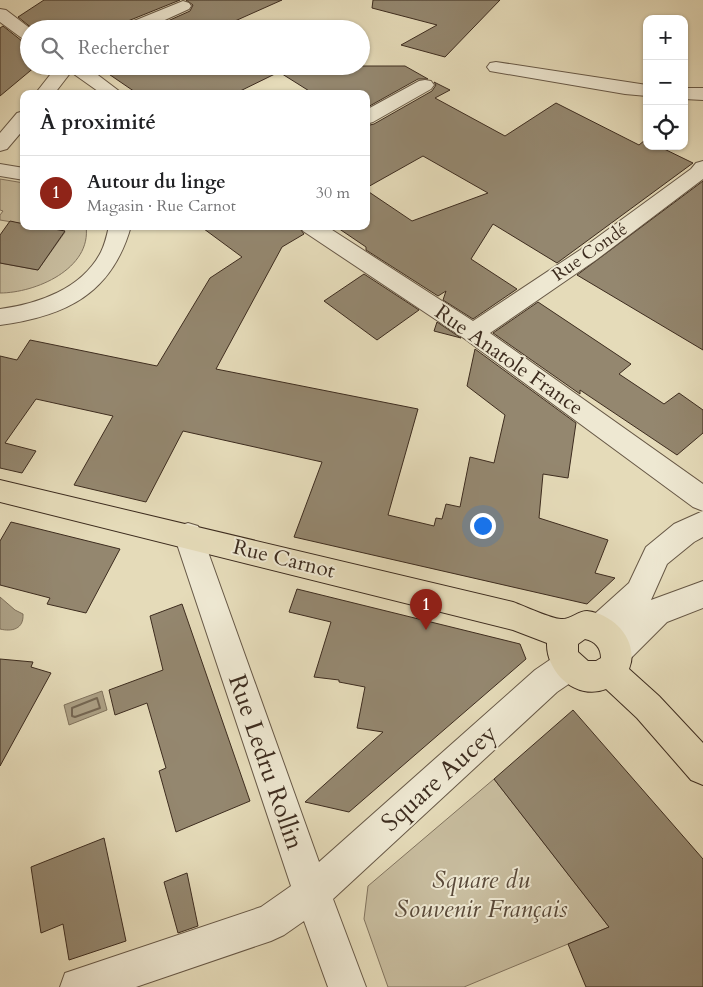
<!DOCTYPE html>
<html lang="fr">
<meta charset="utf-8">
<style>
:root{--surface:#fff;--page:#f2f2f2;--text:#202124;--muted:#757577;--line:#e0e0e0;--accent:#8f2418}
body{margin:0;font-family:Cardo,serif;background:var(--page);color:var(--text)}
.controls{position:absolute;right:15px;top:15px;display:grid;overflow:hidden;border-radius:10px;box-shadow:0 1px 4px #0004}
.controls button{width:45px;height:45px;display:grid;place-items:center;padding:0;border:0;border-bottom:1px solid var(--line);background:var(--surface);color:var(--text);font:25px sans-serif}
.you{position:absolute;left:482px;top:525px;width:18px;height:18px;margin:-12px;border:4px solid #fff;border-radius:50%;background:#1a73e8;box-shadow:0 0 0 8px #1a73e833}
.badge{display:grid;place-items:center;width:32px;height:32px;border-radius:50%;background:var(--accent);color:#fff;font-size:16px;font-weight:700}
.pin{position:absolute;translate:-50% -41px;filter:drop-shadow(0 1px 2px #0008)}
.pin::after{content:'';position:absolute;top:26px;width:18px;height:15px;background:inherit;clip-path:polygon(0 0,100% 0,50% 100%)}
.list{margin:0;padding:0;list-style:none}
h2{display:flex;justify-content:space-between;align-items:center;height:65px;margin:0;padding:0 20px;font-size:21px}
h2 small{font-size:16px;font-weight:400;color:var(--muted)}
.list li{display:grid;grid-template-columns:32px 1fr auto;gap:15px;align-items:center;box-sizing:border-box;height:75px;padding:0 20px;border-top:1px solid var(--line)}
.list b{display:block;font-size:19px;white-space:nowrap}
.list p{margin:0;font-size:16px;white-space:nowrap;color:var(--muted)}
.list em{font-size:16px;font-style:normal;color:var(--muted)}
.icon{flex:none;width:28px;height:28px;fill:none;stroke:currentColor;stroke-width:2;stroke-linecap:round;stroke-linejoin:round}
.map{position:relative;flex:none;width:703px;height:987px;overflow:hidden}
.search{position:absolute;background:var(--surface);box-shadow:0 1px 4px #0004;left:20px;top:20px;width:350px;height:55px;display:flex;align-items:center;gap:12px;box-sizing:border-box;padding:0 18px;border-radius:28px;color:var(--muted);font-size:19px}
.panel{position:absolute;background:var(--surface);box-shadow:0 1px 4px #0004;left:20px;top:90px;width:350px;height:140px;border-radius:10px}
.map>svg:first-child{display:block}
.green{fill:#c8bd9f;stroke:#82745f}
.water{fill:#aca085;stroke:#80725c}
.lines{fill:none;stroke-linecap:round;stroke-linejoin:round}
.shore{stroke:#746652;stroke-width:2}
.building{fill:#94876f;stroke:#3d2c1f}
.minor-casing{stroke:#675846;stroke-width:2}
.major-casing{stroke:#3d2c1f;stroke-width:2}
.minor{fill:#eee8d2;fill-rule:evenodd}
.major{fill:#e5dbb9;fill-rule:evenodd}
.labels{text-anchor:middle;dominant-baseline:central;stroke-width:4;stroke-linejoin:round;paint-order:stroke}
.far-street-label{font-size:18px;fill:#3d2c1f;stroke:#eee8d2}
.street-label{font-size:21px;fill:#3d2c1f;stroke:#eee8d2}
.near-street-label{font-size:25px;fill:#3d2c1f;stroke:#eee8d2}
.near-park-label{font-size:25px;font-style:italic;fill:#594939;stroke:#eee8d2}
</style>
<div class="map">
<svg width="703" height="987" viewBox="0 0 703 987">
<rect width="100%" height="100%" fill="#e5dbb9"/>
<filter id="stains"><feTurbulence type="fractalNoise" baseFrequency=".004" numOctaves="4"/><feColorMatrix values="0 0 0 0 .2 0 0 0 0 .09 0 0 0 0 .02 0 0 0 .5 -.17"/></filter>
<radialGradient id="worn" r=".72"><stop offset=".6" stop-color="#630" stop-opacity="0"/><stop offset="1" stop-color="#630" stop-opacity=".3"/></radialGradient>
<path class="green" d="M0,179L24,183V224L0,220V215L3,211L0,210Z
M37,226H86C92,269 35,293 0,293V263L38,270L65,232Z
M494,779L609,927L464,987H388L364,919L368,886Z"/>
<path class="water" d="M0,597L15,610L23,614C24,629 12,632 0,629Z
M102,691L107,710L69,725L64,705Z"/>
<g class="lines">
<path class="shore" d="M97,698L100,708L75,717L72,716V708Z"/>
</g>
<path class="building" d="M44,0H180L123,23L120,29H33L18,17Z
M186,0H282L217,29H150L190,11L193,5Z
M373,0H500L445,57L401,45L437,25L372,8Z
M3,26L22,41L29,42V66H36L0,96V28Z
M97,66H405L428,79H418L366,108V94H314L279,72L234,94H138Z
M434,82L450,90L435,98L505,136L556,103L639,145L645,140L647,146H658L693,163L557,263L493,224L471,259L517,289L473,319L443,300L446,291L438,296L366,250V247L335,226H366V190L412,221L488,193L423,156L366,188V126L374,124L432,91L436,85Z
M703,181V350L577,275Z
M10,221L24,224V226H37L65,231L38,270L0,263V235Z
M200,226H298L304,234L282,247L216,369L418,409L388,515L434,526L436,518L442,519L446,504L460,507L470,457L494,463L505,415L467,386L475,349L576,423L568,478L543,474L539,518L608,540L595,573L615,578L587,604L294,537L322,462L183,431L146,502L74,485L113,416L36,399L5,443L36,451L22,473L0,468V356L17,360L30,340L157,366L210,278L242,257Z
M364,274L419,310L377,340L324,301Z
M538,302L631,364L619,374L664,404L679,393L703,410V433L677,455L580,390V394L493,333Z
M437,322L461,338L434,331Z
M11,522L120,549L86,613L47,604L50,598L0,585V541Z
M297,589L520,644L526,659L349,812L305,802L383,732L357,728L365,687L339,682V680L314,677L331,622L289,612Z
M182,604L250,801L176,832L159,771L166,768L147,703L115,715L109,690L163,670L150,616Z
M0,659L33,662L31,667L51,673L0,766Z
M573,710L703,859V987H586L568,944L609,927L494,779Z
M104,838L126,941L69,960L63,924L41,933L31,867Z
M187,873L198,926L178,933L164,882Z"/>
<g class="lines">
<g class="minor-casing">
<path id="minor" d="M183,1L189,3L191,6L189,9L145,29H122L124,25Z
M0,9L6,10L31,29H29V40L23,39L0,22Z
M496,62L647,85V96L625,94L490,71L487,67L490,63Z
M57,66H86L123,94H102L71,72L54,94H35Z
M425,80L431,81L434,85L431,89L373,122L366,124V110L419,81Z
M684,88H703V100L684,99Z
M24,111V129L7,149L0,151V133L17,113Z
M703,161V179L596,260L490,333L703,484V511L693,507L465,339L303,231L300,226H326L473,321L580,250L691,169L696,163Z
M0,164L24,168V180L0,176Z
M109,226H131C112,294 66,316 0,325V309C38,304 82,289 101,252C105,244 107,235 109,226Z
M703,511V537L694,542L667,564L651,600L703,581V608L667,622L628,661L617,666L606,661L601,651L606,641L600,643L589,639L585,629L589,619L629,583L646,547L674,524Z
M188,523L198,526L202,535L319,862L535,670L557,655L568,651L579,655L584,666L579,677L557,692L333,899L366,987H328L304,921L284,935L271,941L136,987H60L65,973L261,907L291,886L174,535L178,526Z"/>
</g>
<g class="major-casing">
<path id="major" d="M0,480L513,602C524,606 552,619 561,619C570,620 578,611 587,611C614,614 640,641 629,669L659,696L703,743V785L691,780L637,718L606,689C576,701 546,672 547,643L513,630L0,502ZM585,639C595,641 601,648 601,658L596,661H588L578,652V644Z"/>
</g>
<use href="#minor" class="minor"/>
<use href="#major" class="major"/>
</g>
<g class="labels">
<g class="far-street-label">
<text transform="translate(590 252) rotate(-35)">Rue Condé</text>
</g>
<g class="street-label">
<text transform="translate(509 360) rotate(35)">Rue Anatole France</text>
<text transform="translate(284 559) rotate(14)">Rue Carnot</text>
</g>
<g class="near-street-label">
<text transform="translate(266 762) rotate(71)">Rue Ledru Rollin</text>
<text transform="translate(439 778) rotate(-42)">Square Aucey</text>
</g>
<g class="near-park-label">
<text x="481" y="880">Square du<tspan x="481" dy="29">Souvenir Français</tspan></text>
</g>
</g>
<rect width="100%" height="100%" filter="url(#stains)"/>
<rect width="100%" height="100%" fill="url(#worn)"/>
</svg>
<div class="controls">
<button>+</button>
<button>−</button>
<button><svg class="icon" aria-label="locate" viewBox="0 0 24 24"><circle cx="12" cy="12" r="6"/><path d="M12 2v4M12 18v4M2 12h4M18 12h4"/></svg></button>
</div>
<div class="you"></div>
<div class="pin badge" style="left:426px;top:630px">1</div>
<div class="search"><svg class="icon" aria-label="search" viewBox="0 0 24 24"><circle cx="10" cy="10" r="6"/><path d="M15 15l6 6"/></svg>Rechercher</div>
<section class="panel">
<h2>À proximité<small></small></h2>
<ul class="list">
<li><span class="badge">1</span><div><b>Autour du linge</b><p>Magasin · Rue Carnot</p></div><em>30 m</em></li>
</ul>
</section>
</div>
